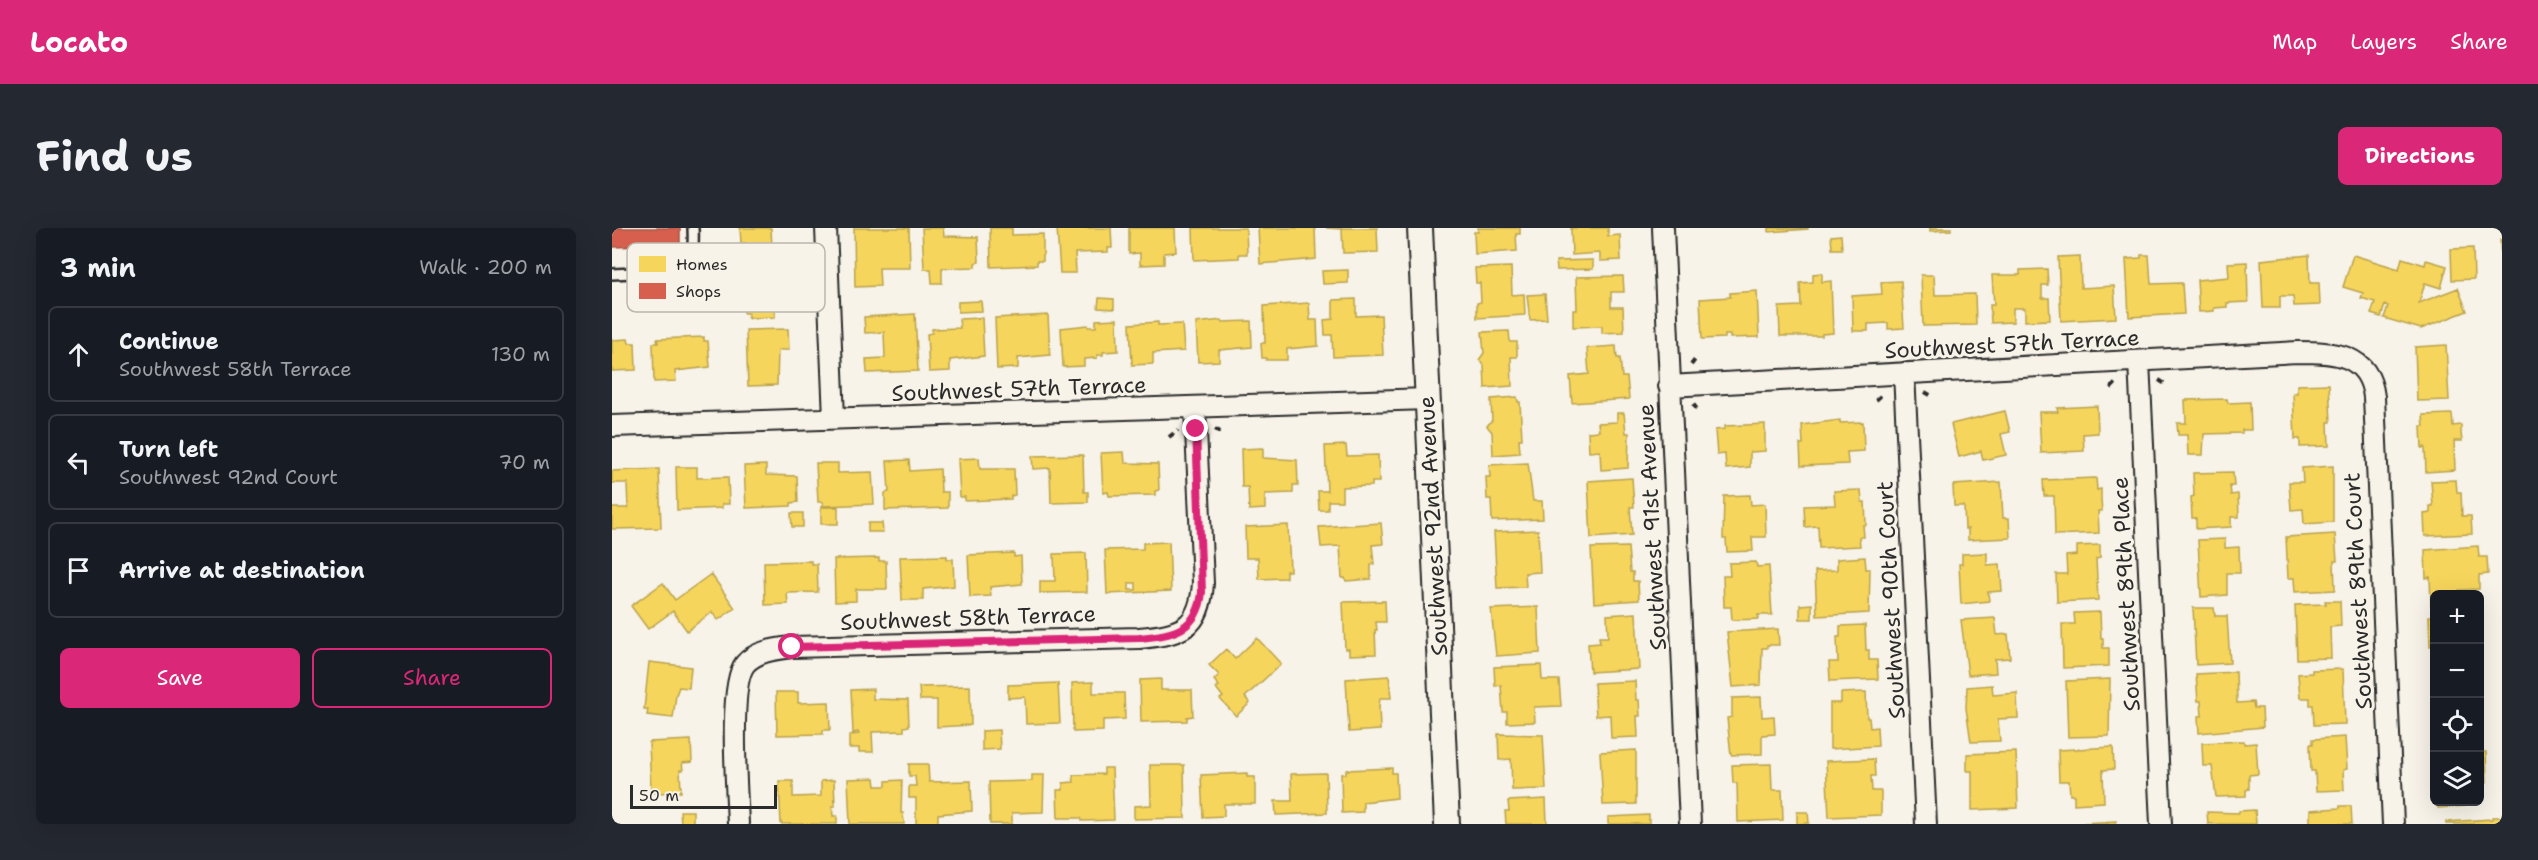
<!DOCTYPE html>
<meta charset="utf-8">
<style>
:root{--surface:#171b24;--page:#242831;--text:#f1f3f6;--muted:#9ea1a6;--line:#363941;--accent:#db2777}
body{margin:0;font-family:"Shantell Sans",sans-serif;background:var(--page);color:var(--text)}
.controls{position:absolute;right:18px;bottom:18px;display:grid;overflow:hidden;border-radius:9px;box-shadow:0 6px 24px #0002}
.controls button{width:54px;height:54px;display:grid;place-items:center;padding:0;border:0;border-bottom:2px solid var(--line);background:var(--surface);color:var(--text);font:30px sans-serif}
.scale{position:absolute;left:18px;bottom:15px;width:147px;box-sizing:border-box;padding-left:6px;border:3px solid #2b2b2b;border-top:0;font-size:16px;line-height:21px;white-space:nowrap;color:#2b2b2b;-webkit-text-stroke:4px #f7f3e8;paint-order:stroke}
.stop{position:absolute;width:18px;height:18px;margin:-14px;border:4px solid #db2777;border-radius:50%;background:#fff}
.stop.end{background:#db2777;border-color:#fff;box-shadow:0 2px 6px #0008}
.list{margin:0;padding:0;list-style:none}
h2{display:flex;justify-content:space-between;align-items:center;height:78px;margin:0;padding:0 24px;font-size:26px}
h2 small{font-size:20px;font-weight:400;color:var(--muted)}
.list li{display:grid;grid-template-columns:39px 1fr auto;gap:18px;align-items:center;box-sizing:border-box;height:96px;margin:0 12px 12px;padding:0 12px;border:2px solid var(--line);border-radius:9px}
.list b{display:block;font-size:22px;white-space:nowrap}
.list p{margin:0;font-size:20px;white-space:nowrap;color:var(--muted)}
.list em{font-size:20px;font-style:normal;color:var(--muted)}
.actions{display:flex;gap:12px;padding:18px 24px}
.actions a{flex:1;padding:14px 0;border:2px solid var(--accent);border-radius:9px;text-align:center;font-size:21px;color:var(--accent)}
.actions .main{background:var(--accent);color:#fff}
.icon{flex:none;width:33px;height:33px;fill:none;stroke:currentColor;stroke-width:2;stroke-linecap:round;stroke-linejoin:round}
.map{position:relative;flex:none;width:1890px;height:596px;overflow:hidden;border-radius:9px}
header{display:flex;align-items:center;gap:36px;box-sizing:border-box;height:84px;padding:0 30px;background:var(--accent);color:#fff}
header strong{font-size:28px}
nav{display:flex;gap:33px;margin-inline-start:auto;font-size:21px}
.intro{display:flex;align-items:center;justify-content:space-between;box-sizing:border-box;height:144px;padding:0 36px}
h1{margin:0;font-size:42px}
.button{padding:15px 27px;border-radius:9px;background:var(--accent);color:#fff;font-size:21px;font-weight:700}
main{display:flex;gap:36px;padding:0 36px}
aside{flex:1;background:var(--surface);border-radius:9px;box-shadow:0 6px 24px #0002}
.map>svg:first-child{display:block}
.homes{fill:#f6d55c;stroke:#b9a24d;stroke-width:1.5;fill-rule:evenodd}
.shops{fill:#d6604d;stroke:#a35043;stroke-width:1.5}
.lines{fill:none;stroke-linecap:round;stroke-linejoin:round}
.service-casing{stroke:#2b2b2b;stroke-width:14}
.minor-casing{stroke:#2b2b2b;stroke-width:24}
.tertiary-casing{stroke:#2b2b2b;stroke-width:28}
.path{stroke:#2b2b2b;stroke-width:4;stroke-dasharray:6 4.5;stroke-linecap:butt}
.service{stroke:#f7f3e8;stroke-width:9}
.minor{stroke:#f7f3e8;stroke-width:20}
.tertiary{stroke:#f7f3e8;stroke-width:24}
.route{stroke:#db2777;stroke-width:8}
.labels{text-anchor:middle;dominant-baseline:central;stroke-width:6;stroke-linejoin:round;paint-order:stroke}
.street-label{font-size:22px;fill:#2b2b2b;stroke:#f7f3e8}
.key{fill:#f7f3e8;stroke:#bab7af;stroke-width:1.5}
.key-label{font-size:16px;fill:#2b2b2b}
</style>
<header>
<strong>Locato</strong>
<nav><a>Map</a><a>Layers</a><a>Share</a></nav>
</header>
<div class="intro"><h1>Find us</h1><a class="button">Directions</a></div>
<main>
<aside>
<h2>3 min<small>Walk · 200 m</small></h2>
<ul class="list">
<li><svg class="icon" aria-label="ahead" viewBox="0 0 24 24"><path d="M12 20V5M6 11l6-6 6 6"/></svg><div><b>Continue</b><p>Southwest 58th Terrace</p></div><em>130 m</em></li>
<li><svg class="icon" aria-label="left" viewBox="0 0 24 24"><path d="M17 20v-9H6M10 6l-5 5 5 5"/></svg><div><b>Turn left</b><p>Southwest 92nd Court</p></div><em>70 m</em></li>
<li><svg class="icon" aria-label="arrive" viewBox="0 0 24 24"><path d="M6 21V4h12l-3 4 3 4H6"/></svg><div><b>Arrive at destination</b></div></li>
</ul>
<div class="actions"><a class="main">Save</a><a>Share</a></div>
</aside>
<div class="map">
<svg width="1890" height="596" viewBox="0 0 1890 596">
<rect width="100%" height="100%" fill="#f7f3e8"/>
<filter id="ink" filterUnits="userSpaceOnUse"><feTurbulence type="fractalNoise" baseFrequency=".0167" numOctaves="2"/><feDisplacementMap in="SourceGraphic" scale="12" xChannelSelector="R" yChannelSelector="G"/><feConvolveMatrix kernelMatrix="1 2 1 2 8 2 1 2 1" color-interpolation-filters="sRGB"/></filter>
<g filter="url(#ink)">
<path class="homes" d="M128,0H159L160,21L133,22V15H129Z
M242,0H297L298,40H267L268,58L243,59Z
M310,0H331L332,8L366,9L367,34L363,35V39L330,40V55H320L319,41H312Z
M378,0H400V7L431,6V33H425V37L379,39Z
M445,0H499L500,20H496V24L463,25L464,45H448Z
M517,0H563L564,24L552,25V36L528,37V25L517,26Z
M581,0H634L635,26H627V30L582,32Z
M646,0H703L704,31L648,36Z
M714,0H765L766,24L731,25L730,1Z
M866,0H908V6H904L905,23L863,26L862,4H866Z
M959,0H996V8L1008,7L1009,32L988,33V25L960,27Z
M1157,0H1196V1L1157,4Z
M1318,0H1339V2L1318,3Z
M1229,7L1230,21H1220L1219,8Z
M1888,12H1890V49L1889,30Z
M1861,20L1862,51L1840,52L1839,21Z
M1529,27H1537L1539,56L1570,55L1572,86L1517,89L1514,31L1529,30Z
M1697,27L1698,55H1707L1708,77L1682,78L1681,68H1668V80H1651L1649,32Z
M1741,27L1787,41L1790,30L1813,37L1814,32L1835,38L1829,60L1813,55L1807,75L1846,60L1855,83L1809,101L1772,90L1776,78L1773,77L1769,89L1759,86L1763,74L1749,70L1751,65L1731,59Z
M1468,28L1469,60L1502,58L1504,90L1449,93L1446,29Z
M981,32V41L945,42L944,33Z
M173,33L174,54H164L163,89L136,90V85H132L131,40H135V35Z
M1635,34L1636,74L1615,75V79L1602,80V83L1587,84L1585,52L1617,49L1616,35Z
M899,39L900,67L912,66L913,87L865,90V75L869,74L868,55H864L863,40Z
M1435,41L1436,57H1430V70H1437L1438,92L1413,93V80H1401V94L1379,95L1378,77H1382L1380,47H1408V42Z
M736,42V55L711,56L710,43Z
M1210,45V54L1219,53L1221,105L1210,106V108H1168L1167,79L1189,78L1188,55L1201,54V46Z
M1309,47H1322L1323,67L1363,66L1364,97L1311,98Z
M1011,48L1012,64H999V79H1011L1012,104L990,105V98L961,99V82H965L964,49Z
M1289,53L1292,100L1276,101V95L1256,96V103H1241L1240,68L1270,66L1269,54Z
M1145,63L1147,109L1118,110V107H1113V110L1090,111L1088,71L1118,69V65Z
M933,66L935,91L918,92L915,67Z
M487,70L502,71V81L486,80Z
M744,71V88L769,87L771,127L721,129L720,107H713L712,92L721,91V72Z
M369,73L370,83L346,84V74Z
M697,75L698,92H705L706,118L675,121V132H654V130H650L649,115H653L652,78Z
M303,86L306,143L255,145L254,131L273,130L272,104L253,105L252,89Z
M436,87L438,127L406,130V140L385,141L383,90Z
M370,90L372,128L338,132V143L317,144L315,106L320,105V101L348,100L347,91Z
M505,91L506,123L491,124V127H485V130L472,131V138L451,139L449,100L476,97V99H484V92Z
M610,92V94L639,93L640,119L607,122V133L586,134L584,95Z
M546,94V97L570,96L572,123L541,125V136L520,137L518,96Z
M176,101L177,122H166L165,157L136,158L134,102Z
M897,103L898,114H905V129H899L900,158L873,160L872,137L867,132L872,125L870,104Z
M92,109V113H96L98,139L63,143L64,153L42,154L41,115H46L45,111Z
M16,111L17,115H23L24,142L0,143V112Z
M1834,117L1837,172L1805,173L1803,119Z
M1004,118L1005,130H1008L1010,149H1015L1017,171L960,175L958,148L977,146L975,120Z
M1717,156L1719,194H1716L1717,218L1688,219V211H1683L1681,165H1685V157Z
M905,169L906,174H908L910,211H907L908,225L881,227L880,204L875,198L880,192L879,171Z
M1615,171L1616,175L1638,174L1639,202H1630V205L1592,206L1591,227H1576L1575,207H1566L1565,195H1574L1573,172Z
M1485,178L1486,205L1471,206L1472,223L1429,225L1427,184H1446L1445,180Z
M1393,183L1398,204L1389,206L1394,227L1371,232L1369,223L1347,229L1339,196Z
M1005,185H1012L1014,205H1017L1016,240L989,242L988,223L977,224L976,204L987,203L986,195L1005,194Z
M1840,186L1841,198L1849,197V205L1850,213H1842L1843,242L1814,244L1813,219L1810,220L1809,198H1812L1811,187Z
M1228,192V195L1251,194L1252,223L1235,224L1236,236L1189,238L1188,216H1191L1190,197Z
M1153,196V223L1138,224V239L1114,241L1113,226L1105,227L1103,202L1113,201V198Z
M734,217L735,228L766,227L767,254H760V258L730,259V273H716V282H707L706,263H715L713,218Z
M651,220V230L685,232L686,257H681V265L653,266V281L637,282L636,259H630L629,221Z
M512,224L513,235L546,236L547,262L543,263V267L497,268L496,264L491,265L489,225Z
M471,227L472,264H476V274L439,275L438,240L421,241L420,228Z
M367,230L368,241H402L403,267L399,268V271L353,273V269H348L346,231Z
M297,232L298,243L328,241L329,264H336V280L273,282V265L277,264L275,233Z
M204,235H226V245L260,244L262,276L211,278V274H206Z
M916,235L921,273H930L931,291L880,293L879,271H875L874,249H878L877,237Z
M154,237V247L185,248L186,274L179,275V278L134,280L132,238Z
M1721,238V294L1692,296L1691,281L1679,282L1677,254H1691L1690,240Z
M64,239H85V250L116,249L117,276H110V280L65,282Z
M47,241L49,300L0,301V280H16L15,255H0V243Z
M1621,244L1622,258H1618L1619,267L1626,266L1627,289H1619V299L1584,301V290H1580L1579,269L1582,268L1581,245Z
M1020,250L1022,279H1018L1020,307L979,310L976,253Z
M1484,250L1485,262L1489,261V272L1490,283H1486L1487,305L1443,307L1442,268H1432L1431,252Z
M1844,252L1845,264H1849L1850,288H1859L1860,306L1813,308L1812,286L1818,285V278H1821L1819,253Z
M1389,254L1391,290H1397L1398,310L1356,312V301H1353L1352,278H1342L1341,257Z
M1249,262L1250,274H1253L1254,297H1251L1252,309H1247L1248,318L1207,320L1206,298L1193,299L1192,278L1223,277L1222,263Z
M1138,267L1139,277L1153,276L1154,309H1140L1141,323L1115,324L1114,311H1111L1112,268Z
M209,279H226V296H209Z
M179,285H191V299H180Z
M256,295H270L271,304H256Z
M769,295L771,316L760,317L762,336H759V351L734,353L733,350H730L728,318L709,319L707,299Z
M676,297L678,343H674V350L647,351L646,330H634L633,299Z
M926,302L928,344L913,345L914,359L885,360L882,304Z
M1723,306L1725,333H1722L1723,362L1683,364L1682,350H1676L1674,309Z
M1613,311V320L1627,319L1628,345H1615V367L1589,369L1586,312Z
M557,314L559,363L495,366L493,322L531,321V315ZM517,355H524V362H517Z
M1488,317V330L1484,331L1486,372L1445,374L1444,346H1455L1454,328L1465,327V318Z
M1866,318L1867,329H1875L1876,346L1867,347V361L1847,362L1848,367H1822V377H1819L1818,349L1814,350L1813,322Z
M1016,319L1018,344H1021V353H1026L1027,372L982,375L979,320Z
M402,325V329L409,328L410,356L378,359L379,368L358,369L356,327Z
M474,325L475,364L428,365V353H443L442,326Z
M1375,325V337L1388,336L1390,363L1376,364L1377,373L1349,376L1347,336H1350V326Z
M335,328V331H341L342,358L311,361V372H290L288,329Z
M1253,329L1254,341H1258L1257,385L1205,388L1203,343L1225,342V331Z
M267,330V333H274L275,361H244V373L223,374L222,331Z
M199,333V336H205L206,364L175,365L176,376L153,377L152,334Z
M1144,334L1145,339L1157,338L1160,387H1146L1147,391L1120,392L1119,379H1112L1111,348H1118L1117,335Z
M99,346L123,380L106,392L100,384L75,403L61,383L36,401L19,378L51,355L63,372Z
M773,373L774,394H764L765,402H763L764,426L737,427V421H733L731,374Z
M1713,373H1728L1729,398L1718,399L1719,430L1685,431L1683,377L1714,376Z
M1200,376V391H1188V377Z
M926,379L928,425L884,428L879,381Z
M1581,380H1602L1603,388H1615L1618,435L1584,437Z
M1488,384L1489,410H1491V420H1497V438L1451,440L1450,396H1463L1462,385Z
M1024,385L1027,441L978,444L976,416L988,415L987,409H996L995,387Z
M1817,388H1822V433V417L1818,418Z
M1383,390L1385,407L1396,406L1398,430L1383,431L1384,445L1356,447L1349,392Z
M1253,397L1254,422H1257V432H1265L1266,451L1218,453L1217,434H1226L1225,409H1228V398Z
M1166,401L1167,417H1155V420H1150L1149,457L1121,459L1115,404Z
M645,410L669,436L633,469L638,475L624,488L608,471L611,469L604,460L607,458L602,452L607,447L597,437L614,421L623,431Z
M37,434L79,439L77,460L67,459L64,467L61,490L35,487L36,481H32Z
M929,437L930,452H947L949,478L922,479L923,494L895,495V484H891L889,457L883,458L882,439Z
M1731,441L1733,496L1702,497L1701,477H1698V470H1688L1686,446L1700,445V442Z
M1624,444L1625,475L1641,474L1642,480H1650L1651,499L1587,505L1586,488H1590L1589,473H1586L1584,446Z
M777,448L779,470H768L767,478L768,502L737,504L734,451Z
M549,451V462H580L581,488L575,489V493L529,494L528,452Z
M1498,451L1497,508L1456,509L1454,453Z
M1023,453L1024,472H1027L1028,488H1025L1026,509L999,510L998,487L984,488L982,455Z
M481,454V465H512L513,491L491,492V503L461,504L460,455Z
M446,455L448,495L414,496L413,469L396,470V457Z
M1380,457L1381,467L1405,465L1406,490L1386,491L1388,513L1359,514L1354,480L1355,459Z
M358,458L359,497L325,499V472H308L307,459Z
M261,461V471L296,472L297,498L292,499V503L260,504L261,524H247V520H237V507L247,506L246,504L241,505L239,462Z
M164,464H186V475L217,474L218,502H211V506L165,507Z
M1254,464L1255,490H1257L1258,500L1265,499L1266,518L1218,521V475H1229V465Z
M1149,469L1150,489L1162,488L1163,506L1150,507V526L1119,527L1115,490L1120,489V470Z
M387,502L388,521L370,522V503Z
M886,506L931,507L934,561L900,562L899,531L887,532Z
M1733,509L1735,541L1731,542L1732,562L1704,563L1703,543H1699L1698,516H1701V511Z
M79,512L80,534L70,535L71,542H68L69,564L42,565V563H39L37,514Z
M1632,513V516L1644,515L1646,546L1637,547V561L1634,562V568L1604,569L1600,538H1591L1590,515Z
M1501,519L1502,541L1491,542L1492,574L1462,576V567H1458L1457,553H1447L1446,522Z
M1024,522V576L991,577L988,524Z
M1404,524L1406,580L1360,582V543H1355V526Z
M1868,524H1874L1875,554H1868Z
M1262,531L1263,548H1259L1260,563H1269V587L1217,589L1214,533Z
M297,536H316L317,554L359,553L360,583L326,586V596H304V570H297V558H304L303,548H297Z
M1159,536L1160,562H1170L1171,592L1126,594L1125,555H1121L1120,537Z
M538,537H572L573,590L522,591V578L539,577Z
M492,540H500L502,592L470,593L469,590H446L445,562H451V555L462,554L461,547L492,546Z
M780,540V545H784L785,570L751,574V584L730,585L729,546H734V542Z
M635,545V549H643V576H612V588L591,589L589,547Z
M714,545L715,585L664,587L663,573H680L679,546Z
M420,547H432L431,584L400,585V596H378L377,554L420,553Z
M263,550L264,558H274V553L290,552L289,585H291L292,596H238L236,551Z
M222,552L223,578H220L221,588H225V596H169L167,553H181V569L209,568V553Z
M934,571L935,596H894L893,583H897L896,573Z
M1825,574H1853V578L1826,580Z
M1728,578H1739L1740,596H1698V582L1728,580Z
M1643,582L1644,596H1596L1595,584L1627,585V583Z
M68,583H81V596H69Z
M1185,584H1196L1197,595L1185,596Z
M1037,587V596H996V589Z
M1880,589H1890V596H1834V594L1880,591Z
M1504,593V596H1472V595Z"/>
<path class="shops" d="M0,0H68V17L0,19Z"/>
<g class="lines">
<g class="service-casing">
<path id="service" d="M0,46L65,43C82,31 82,19 81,0"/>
</g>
<g class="minor-casing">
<path id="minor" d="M214,0L222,190
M1051,0L1078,596
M1527,133L1549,596
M1292,145L1314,596
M1057,158L1686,124C1721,124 1757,125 1762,169L1781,596
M0,198L815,171
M126,596C125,565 116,457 133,436C144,423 164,421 180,419L527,410C569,406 588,401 591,355L583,180"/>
</g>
<g class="tertiary-casing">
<path id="tertiary" d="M808,0L835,596"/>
</g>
<path class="path" d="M1079,137L1085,129
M1547,152L1555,157
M1499,160L1506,153
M1313,164L1322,169
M1264,172L1271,166
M1081,176L1087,184
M603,201L612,206
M557,209L566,202"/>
<use href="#service" class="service"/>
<use href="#minor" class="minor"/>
<use href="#tertiary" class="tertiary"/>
</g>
</g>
<g class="lines" filter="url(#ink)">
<path class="route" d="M180,419L527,410C560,407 586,403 590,364L584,201"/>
</g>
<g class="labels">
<g class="street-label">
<text transform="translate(1400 116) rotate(-3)">Southwest 57th Terrace</text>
<text transform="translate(407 161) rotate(-2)">Southwest 57th Terrace</text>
<text transform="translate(821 298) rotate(-93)">Southwest 92nd Avenue</text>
<text transform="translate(1040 299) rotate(-93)">Southwest 91st Avenue</text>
<text transform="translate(1746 363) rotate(-93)">Southwest 89th Court</text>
<text transform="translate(1514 366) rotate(-93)">Southwest 89th Place</text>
<text transform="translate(1279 372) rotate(-93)">Southwest 90th Court</text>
<text transform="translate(356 390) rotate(-2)">Southwest 58th Terrace</text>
</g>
</g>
<rect x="15" y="15" width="198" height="69" rx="9" class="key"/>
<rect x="27" y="28" width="27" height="16" fill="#f6d55c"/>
<rect x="27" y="55" width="27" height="16" fill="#d6604d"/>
<g class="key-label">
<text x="64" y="42">Homes</text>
<text x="64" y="69">Shops</text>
</g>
</svg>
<div class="controls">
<button>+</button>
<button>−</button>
<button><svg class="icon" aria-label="locate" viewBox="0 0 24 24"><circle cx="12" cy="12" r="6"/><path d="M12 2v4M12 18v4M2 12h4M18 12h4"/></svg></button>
<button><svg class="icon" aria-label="layers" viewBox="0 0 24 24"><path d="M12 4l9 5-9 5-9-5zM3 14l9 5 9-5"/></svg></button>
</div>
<div class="scale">50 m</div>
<div class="stop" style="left:180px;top:419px"></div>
<div class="stop end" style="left:584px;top:201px"></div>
</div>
</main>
